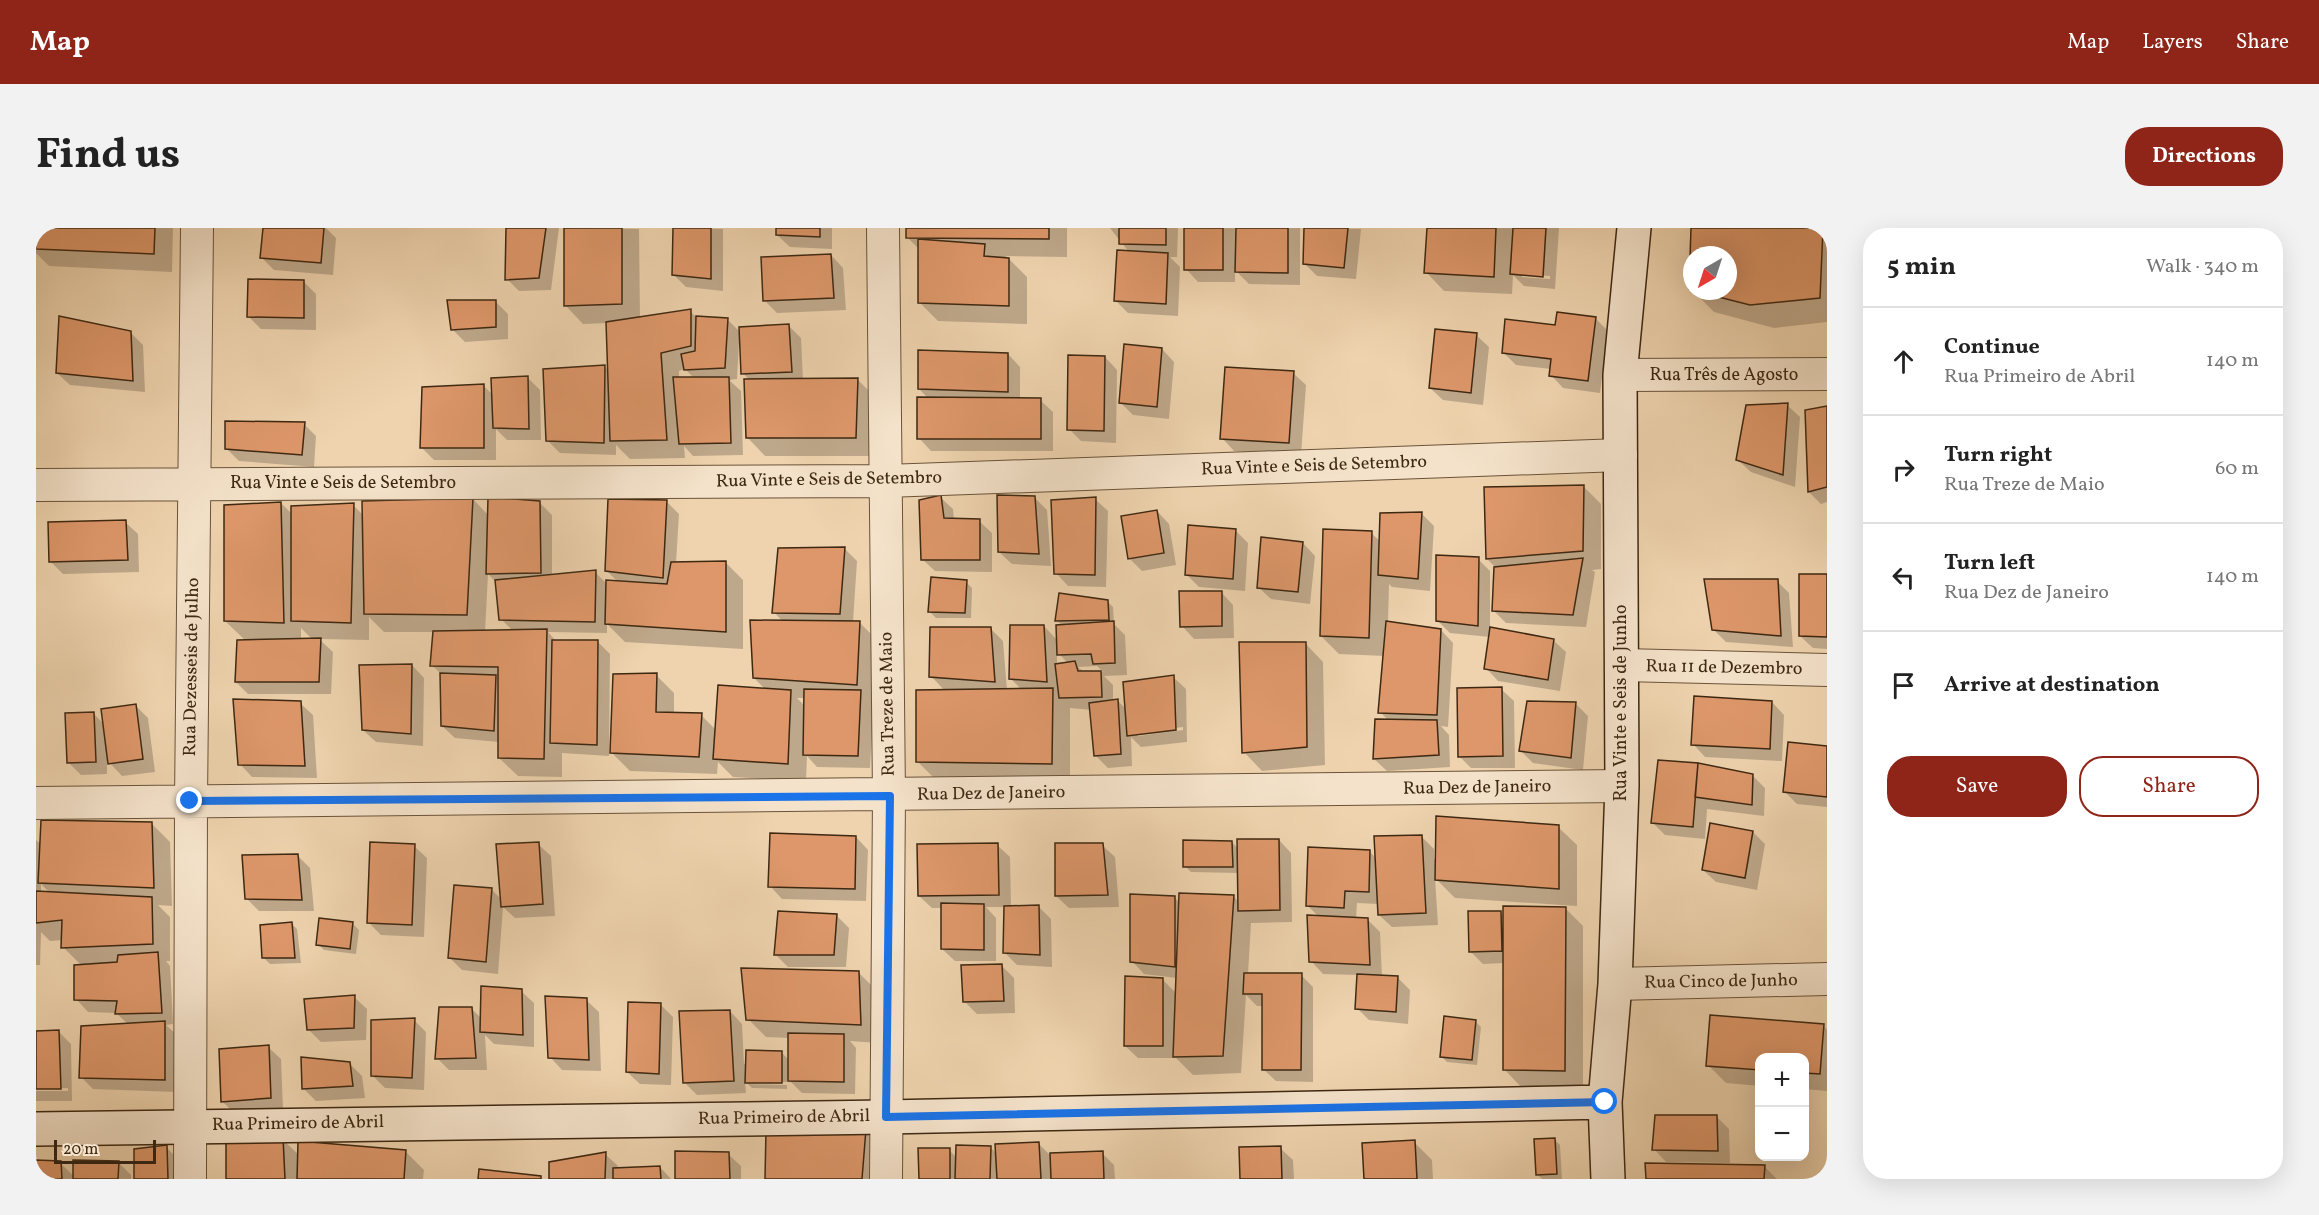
<!DOCTYPE html>
<meta charset="utf-8">
<style>
:root{--surface:#fff;--page:#f2f2f2;--text:#222;--muted:#767676;--line:#e0e0e0;--accent:#8f2418}
body{margin:0;font-family:Vollkorn,serif;background:var(--page);color:var(--text)}
.controls{position:absolute;right:18px;bottom:18px;display:grid;overflow:hidden;border-radius:12px;box-shadow:0 6px 24px #0002}
.controls button{width:54px;height:54px;display:grid;place-items:center;padding:0;border:0;border-bottom:2px solid var(--line);background:var(--surface);color:var(--text);font:30px sans-serif}
.compass{position:absolute;left:1647px;top:18px;width:54px;height:54px;border-radius:50%;background:var(--surface);box-shadow:0 6px 24px #0002;rotate:219deg}
.scale{position:absolute;left:18px;bottom:15px;width:102px;box-sizing:border-box;padding-left:6px;border:3px solid #3e2812;border-top:0;font-size:16px;line-height:21px;white-space:nowrap;color:#3e2812;-webkit-text-stroke:4px #f4e2ca;paint-order:stroke}
.stop{position:absolute;width:18px;height:18px;margin:-14px;border:4px solid #1a73e8;border-radius:50%;background:#fff}
.stop.end{background:#1a73e8;border-color:#fff;box-shadow:0 2px 6px #0008}
.list{margin:0;padding:0;list-style:none}
h2{display:flex;justify-content:space-between;align-items:center;height:78px;margin:0;padding:0 24px;font-size:26px}
h2 small{font-size:20px;font-weight:400;color:var(--muted)}
.list li{display:grid;grid-template-columns:39px 1fr auto;gap:18px;align-items:center;box-sizing:border-box;height:108px;padding:0 24px;border-top:2px solid var(--line)}
.list b{display:block;font-size:22px;white-space:nowrap}
.list p{margin:0;font-size:20px;white-space:nowrap;color:var(--muted)}
.list em{font-size:20px;font-style:normal;color:var(--muted)}
.actions{display:flex;gap:12px;padding:18px 24px}
.actions a{flex:1;padding:14px 0;border:2px solid var(--accent);border-radius:24px;text-align:center;font-size:21px;color:var(--accent)}
.actions .main{background:var(--accent);color:#fff}
.icon{flex:none;width:33px;height:33px;fill:none;stroke:currentColor;stroke-width:2;stroke-linecap:round;stroke-linejoin:round}
.map{position:relative;flex:none;width:1791px;height:951px;overflow:hidden;border-radius:24px}
header{display:flex;align-items:center;gap:36px;box-sizing:border-box;height:84px;padding:0 30px;background:var(--accent);color:#fff}
header strong{font-size:28px}
nav{display:flex;gap:33px;margin-inline-start:auto;font-size:21px}
.intro{display:flex;align-items:center;justify-content:space-between;box-sizing:border-box;height:144px;padding:0 36px}
h1{margin:0;font-size:42px}
.button{padding:15px 27px;border-radius:24px;background:var(--accent);color:#fff;font-size:21px;font-weight:700}
main{display:flex;gap:36px;padding:0 36px}
aside{flex:1;background:var(--surface);border-radius:24px;box-shadow:0 6px 24px #0002}
.map>svg:first-child{display:block}
.shadow{fill:#0003;fill-rule:evenodd}
.building{fill:#dd976a;stroke:#3e2812;stroke-width:1.5}
.lines{fill:none;stroke-linecap:round;stroke-linejoin:round}
.street-casing{stroke:#6a5339;stroke-width:34}
.secondary-casing{stroke:#3e2812;stroke-width:36}
.street{stroke:#f4e2ca;stroke-width:32}
.secondary{stroke:#f4e2ca;stroke-width:33}
.route{stroke:#1a73e8;stroke-width:8}
.labels{text-anchor:middle;dominant-baseline:central;stroke-width:5;stroke-linejoin:round;paint-order:stroke}
.street-label{font-size:18px;fill:#3e2812;stroke:#f4e2ca}
</style>
<header>
<strong>Map</strong>
<nav><a>Map</a><a>Layers</a><a>Share</a></nav>
</header>
<div class="intro"><h1>Find us</h1><a class="button">Directions</a></div>
<main>
<div class="map">
<svg width="1791" height="951" viewBox="0 0 1791 951">
<rect width="100%" height="100%" fill="#eed3ae"/>
<filter id="stains"><feTurbulence type="fractalNoise" baseFrequency=".00333" numOctaves="4"/><feColorMatrix values="0 0 0 0 .2 0 0 0 0 .09 0 0 0 0 .02 0 0 0 .5 -.17"/></filter>
<radialGradient id="worn" r=".72"><stop offset=".6" stop-color="#630" stop-opacity="0"/><stop offset="1" stop-color="#630" stop-opacity=".3"/></radialGradient>
<path class="shadow" d="M0,0H137L136,44L13,38L0,25Z
M228,0H290L300,10L297,47L238,42L226,30Z
M471,0H523L515,62L483,63L471,51Z
M530,0L603,1L604,90L654,83L661,90L691,91L705,105L753,98L765,110L767,152H822L840,170L838,228H729L711,209L714,153L707,145L705,114H703L701,151L693,152L705,163L707,227L657,228L648,218L649,230L594,231L580,217V227L524,225L512,213L568,138L574,144L572,95L547,96L529,77ZM649,141L659,151H643V143Z
M638,0L687,1V63L650,59L638,47Z
M741,0H796V21L754,19L741,7Z
M871,0H1031V29L970,28L991,49V96L902,93L884,75V22L871,9Z
M1074,0H1142L1141,29H1134L1144,39L1142,88L1092,85L1080,73L1093,24Z
M1149,0H1264V57L1213,56L1199,42V54H1162L1150,41Z
M1270,0L1325,1L1320,51L1281,48L1268,35Z
M1392,0H1523L1519,61L1488,58L1477,47L1476,66L1408,63L1390,44ZM1486,46L1514,48V51L1486,49Z
M1656,0H1791V94L1738,100L1678,84L1657,63H1692V27H1656V62L1654,61Z
M795,27L807,40L810,82L741,85L729,73Z
M268,54L280,66V102L225,101L212,88Z
M460,74L472,86V111L429,114L417,102Z
M1559,90L1572,103L1564,165L1527,160L1515,147V141L1480,137L1467,124L1521,99Z
M94,104L107,117L109,164L34,157L21,145Z
M1440,107L1453,119L1447,177L1407,172L1394,160Z
M1126,121L1138,134L1133,191L1097,187L1085,175Z
M972,126L984,139V171L1004,172L1017,184V223H895L883,210L893,171L883,161Z
M1069,129L1081,142L1080,215L1045,213L1033,201Z
M1257,145L1270,157L1265,227L1198,223L1186,210Z
M492,150L504,162L505,212H471L460,201V232H398L386,220L447,157L457,167Z
M1751,177L1764,189L1759,259L1715,244L1702,232Z
M1791,180V274L1785,276L1773,264L1771,183Z
M268,196L280,208L278,239L203,233L190,220Z
M1547,258L1565,276V341L1556,342L1559,344L1550,399L1470,395L1458,383L1459,339L1451,331Z
M904,269L917,281L918,292L943,293L956,305V344L899,343L886,331Z
M998,269L1011,282L1015,338L976,336L963,324Z
M437,271L453,288L503,274L516,287V348L559,344L571,356L582,354L571,343L630,273L643,286L640,335L689,334L707,352V421L589,414L571,396V405L512,404L520,413L562,414L574,426L573,528L526,525V549L482,548L463,530V514L419,510L406,498V447L396,437L399,404H348L333,389V412L283,411L297,424L295,466H212L200,454L210,413L189,393L245,275L257,287L317,277L327,287ZM452,346L461,355L465,391L477,403L449,404ZM265,400L277,412H265Z
M1059,271L1072,283L1070,359L1032,358L1020,345Z
M1121,283L1133,296L1140,337L1106,343L1093,330Z
M1385,285L1398,298L1394,363L1356,359L1353,356L1352,395L1405,402L1417,415L1412,499L1405,498L1413,507L1414,539L1351,543L1338,531L1352,492L1344,484L1349,428L1303,426L1285,408L1335,305L1345,314Z
M89,294L102,306L103,344L27,346L15,334Z
M1199,302L1212,315L1209,363L1163,359L1151,347Z
M1267,315L1279,328L1274,376L1235,371L1222,359Z
M808,320L821,333L817,394H823L841,412L834,540L781,539L771,528L770,553L697,549L682,534L681,546L594,543L576,525L620,447L638,465V486L665,487L680,502L730,462L718,450L747,394L738,384ZM761,470H769V478Z
M1442,331L1454,343V401L1517,412L1530,424L1524,463L1462,453L1450,440L1454,409L1414,405L1401,392Z
M1791,347V421L1777,420L1764,408Z
M1741,353L1753,365L1757,419L1690,414L1677,401Z
M930,354L936,360L935,390H900L894,384Z
M1185,364L1197,377L1198,410L1158,411L1146,398Z
M1071,373L1077,379L1078,396L1089,407L1091,447L1068,448L1077,457V473L1081,472L1091,482L1137,449L1150,461L1151,514L1105,519L1095,509L1096,538L1072,540L1059,527L1056,482L1034,480V554L900,552L882,534L909,463L895,448L954,400L967,413L971,462H986L974,450L1008,398L1022,413L1027,398L1021,393ZM1021,424L1032,435L1021,437ZM1061,438L1067,444H1048L1042,439ZM1147,499V502L1102,508V505Z
M1269,415L1287,434L1289,537L1226,543L1208,524Z
M376,437L388,450L387,518L340,514L327,502Z
M1465,461L1478,473L1479,540H1435L1423,528Z
M1736,474L1748,487L1746,533L1669,529L1657,516Z
M264,475L277,487L281,550L216,549L204,536Z
M1540,476L1552,488L1547,542L1497,535L1485,523Z
M100,478L112,490L119,544L86,548L71,532V546L45,547L32,534L58,486L69,497Z
M1791,519V579L1761,576L1749,564Z
M1623,533L1716,547L1729,560L1728,588L1671,581L1669,611L1629,607L1617,595Z
M116,596L134,614L136,678L122,677L134,689V733H130L134,738L137,796L130,797L141,807V864L57,861L45,849L93,797L80,785L52,784L40,771L46,738L27,719V712L14,713L5,704L4,737H0V612L6,617ZM5,656L14,665L5,664Z
M1522,599L1541,617V678L1419,670L1399,650L1402,697L1356,699L1343,687V676L1321,675L1320,691H1331L1344,704L1346,749H1361L1374,762L1372,796L1333,792L1321,780L1323,747L1287,746L1275,733L1283,689L1271,677L1334,624L1341,631L1385,608L1398,621V631H1401Z
M1717,604L1729,616L1721,662L1680,654L1667,642Z
M820,609L832,622L830,673L746,671L734,658Z
M1243,612L1255,625L1256,694L1215,695L1212,746L1265,747L1277,759V854L1240,853L1227,841L1228,778H1221L1210,767L1205,845L1157,847L1140,830H1102L1089,818L1126,751L1141,766V750L1108,746L1096,733L1139,670L1144,675L1197,668L1203,674V645L1155,644L1149,638L1196,614L1203,622Z
M502,616L515,628L519,688L479,690L467,679L462,746L426,742L414,730L455,661L466,672Z
M961,617L974,629L975,679L1002,678L1015,691L1016,739L981,737L969,725V679H950L960,690V733H919L906,721V680H896L883,668Z
M1066,617L1079,629L1083,679L1033,680L1020,668Z
M378,618L391,630L388,709L345,707L332,694Z
M261,627L274,640L278,683H223L210,670Z
M1529,680L1547,698V860H1486L1468,841L1469,735L1447,736L1434,723L1464,684L1469,689Z
M800,687L813,700L810,739H752L740,727Z
M255,695L261,701L265,735L234,736L228,730Z
M317,696L323,702L320,726L288,722L282,716Z
M965,737L978,750L979,785L941,786L928,773Z
M822,744L841,763L842,815L814,813L820,820L819,866L766,865L751,850V854L714,853V856L751,857V861L716,860L709,853L710,865L661,867L649,855L694,783L706,796L708,836L745,824L753,832L754,810L730,809L712,791Z
M485,763L498,775V819L458,816L449,807L451,842H413L401,830L435,780L446,791Z
M318,769L331,781L330,812L285,814L273,802Z
M550,772L563,784L565,843L526,842L514,829Z
M625,777L637,789L635,857L604,856L591,844Z
M378,792L390,804L388,862L349,860L337,848Z
M1439,793L1445,799L1441,837L1411,834L1405,828Z
M1787,797L1791,802V863L1768,861V830H1724V858L1690,855L1672,837Z
M22,803L35,816L36,873H0V863H32V860H0V804Z
M232,819L245,831L247,882L199,886L187,874Z
M313,835L326,848L329,870L280,873L267,860Z
M1680,888L1693,901L1694,935L1630,934L1618,921Z
M829,903L847,921L845,951H731Z
M246,911L263,927L370,924L388,942L387,951H191Z
M1518,911L1524,917L1526,951H1506L1502,947Z
M1378,914L1396,932L1397,951H1330Z
M1003,916L1016,929L1066,925L1078,937L1079,951H884L913,922L921,930L954,919L961,926Z
M130,919L143,932V951H100Z
M1244,920L1257,932L1258,951H1206Z
M569,926L582,938L581,941L624,939L635,951H515Z
M692,926L705,938V951H641Z
M0,934L24,935L39,949L83,935L95,947V951H0Z
M1728,938L1741,951H1611Z"/>
<path class="building" d="M0,0H119L118,26L0,21Z
M227,0H288L285,35L224,30Z
M470,0H510L503,50L469,52Z
M528,0H586V76L528,78Z
M637,0H675V51L636,47Z
M740,0H784V9L740,7Z
M870,0H1013V11L870,10Z
M1083,0H1130V17L1083,16Z
M1148,0H1187V42H1148Z
M1200,0H1252V45L1199,44Z
M1268,0H1312L1308,40L1267,36Z
M1391,0H1460L1458,49L1388,45Z
M1477,0H1510L1507,49L1474,46Z
M1655,0H1787L1784,70L1714,77L1659,63H1692V27H1656V62L1653,61Z
M882,11L949,16L948,28L973,30V78L882,75Z
M1081,22L1132,25L1130,76L1078,73Z
M795,26L798,70L727,73L725,29Z
M212,51L268,52V90L211,89Z
M411,72H460V99L415,102Z
M655,81V118L625,125L631,212L574,213L570,94Z
M1521,84L1560,89L1552,153L1513,148L1515,131L1466,125L1469,91L1519,97Z
M23,88L95,103L97,153L20,145Z
M660,88L692,90L689,140L648,142L645,126L659,123Z
M753,96L756,144L705,146L703,99Z
M1399,101L1441,105L1435,165L1393,160Z
M1088,116L1126,120L1121,179L1083,175Z
M882,122L972,125V164L882,161Z
M1032,127L1069,128L1068,203L1031,202Z
M569,137L568,215L510,213L507,141Z
M1189,139L1258,143L1253,215L1184,211Z
M492,148L493,201L457,200L455,150Z
M637,149H693L695,215L643,216Z
M822,150L820,210H710L708,151Z
M448,156V220H384L386,159Z
M881,169L1005,170V211H881Z
M1752,175L1747,247L1700,232L1710,177Z
M1791,178V259L1772,264L1769,182Z
M189,193L269,194L266,227L189,221Z
M1548,257L1547,323L1450,331L1448,259Z
M905,267L908,290L944,291V332H885L883,272Z
M961,267L999,268L1003,326L962,324Z
M452,269L504,273L505,345L450,346Z
M1060,269L1059,347L1018,346L1015,272Z
M437,270L431,387L328,386L326,273Z
M572,271L631,272L627,350L569,343Z
M245,274L248,395L188,393V277Z
M318,275L315,395L255,393V278Z
M1121,282L1128,325L1092,331L1085,288Z
M1386,284L1382,351L1342,347L1344,285Z
M90,292L92,332L13,334L12,294Z
M1152,297L1200,301L1197,351L1149,347Z
M1287,301L1336,303L1333,410L1284,408Z
M1225,309L1267,314L1262,364L1221,360Z
M809,319L804,386L736,385L742,320Z
M1400,327L1443,329L1442,398L1400,393Z
M1547,330L1537,387L1456,383L1458,339Z
M690,333V404L569,396L570,352L631,356L635,334Z
M560,342L559,394L463,392L459,352Z
M1763,346H1791V409L1763,408Z
M895,349L931,352L929,385L892,384Z
M1668,351H1742L1745,408L1676,402Z
M1143,363H1186V398L1144,399Z
M1023,365L1072,372L1073,392L1019,393Z
M714,392L824,393L821,457L717,450Z
M1078,393L1079,435L1057,436L1055,426L1021,427L1020,397Z
M1350,393L1405,401L1401,487L1342,485Z
M974,397H1008L1011,454L973,451Z
M894,399H955L959,454L893,449Z
M1454,399L1518,411L1512,452L1448,441Z
M511,401L508,531L462,530V439L394,438L397,403Z
M285,410L283,454H199L201,412Z
M516,412H562L561,517L514,515Z
M1203,414H1270L1271,519L1206,525Z
M1039,433L1042,443H1065L1066,469L1023,470L1019,436Z
M376,436L375,506L326,502L323,437Z
M404,445L460,447L458,503L405,498Z
M621,445L620,484L666,485L663,529L574,525L577,446Z
M1138,447L1140,502L1091,508L1087,454Z
M682,457L755,462L752,536L677,531Z
M1466,459L1467,528L1422,529L1421,460Z
M1017,460L1016,536L880,534V462Z
M768,461L825,462L822,528L767,527Z
M1658,468L1736,473L1734,521L1655,517Z
M197,471L265,473L269,538L202,537Z
M1082,471L1085,526L1058,528L1053,475Z
M1491,473L1540,474L1535,530L1483,523Z
M100,476L107,531L72,536L65,481Z
M58,484L60,534L31,535L29,485Z
M1339,491L1401,492L1403,527L1337,531Z
M1752,514L1791,518V569L1747,564Z
M1622,532L1662,535L1657,599L1615,595Z
M1662,535L1717,546L1716,577L1659,569Z
M1400,588L1523,597V661L1399,652Z
M5,592L116,594L118,660L2,655Z
M1674,595L1717,603L1709,650L1666,642Z
M734,605L820,608L819,661L732,659Z
M1386,607L1390,685L1342,687L1338,608Z
M1201,611H1243L1244,682L1202,683Z
M1147,612L1196,613L1197,639H1147Z
M334,614L379,616L376,697L331,695Z
M503,614L507,676L465,679L460,616Z
M962,615L963,667L882,668L881,616Z
M1019,615H1067L1072,667L1019,668Z
M1272,619L1334,622L1333,664L1309,663L1308,680L1270,678Z
M262,626L266,672L209,671L206,627Z
M418,657L456,660L450,734L412,730Z
M0,663L116,669L117,716L25,720L26,692L0,695Z
M1143,665L1198,667L1187,828L1137,829Z
M1094,666L1139,668V739L1094,734Z
M905,675L948,676V722L905,721Z
M1003,677L1004,727L967,725L968,678Z
M1467,678L1530,679L1529,843L1467,842Z
M742,683L801,686L798,727H738Z
M1432,683H1465L1466,723L1433,724Z
M1271,687L1332,690L1334,737L1273,734Z
M283,690L317,694L314,721L280,717Z
M256,694L259,730H226L224,697Z
M122,724L126,785L79,786L81,773L38,772V737L81,734L82,727Z
M966,736L968,773L927,774L925,737Z
M705,740L823,743L825,797L710,792Z
M1208,745H1266L1265,842H1226V766H1207Z
M1321,746L1362,748L1360,784L1319,781Z
M1089,748L1127,750V818H1088Z
M445,758L486,761L487,807L444,804Z
M319,767L318,800L271,802L268,771Z
M509,768L551,770L553,832L512,830Z
M592,774L625,775L623,846L590,844Z
M403,779H436L440,830L399,831Z
M694,782L698,853L647,855L643,783Z
M1674,787L1788,796L1784,846L1768,845V830H1724V842L1670,838Z
M1408,788L1440,792L1436,832L1404,829Z
M379,790L376,850L335,848V792Z
M129,793V852L43,850L45,798Z
M23,802L25,861H0V803Z
M752,805L808,806V854L752,853Z
M233,817L235,870L185,874L183,821Z
M710,822L746,823V855H709Z
M265,829L314,834L317,858L266,861Z
M1619,887H1681L1682,923L1616,922Z
M730,901H830L826,951H729Z
M190,909H247L249,951H190Z
M1519,910L1521,946L1500,947L1498,911Z
M1379,912L1381,951H1328L1326,915Z
M262,913L370,922L368,951H261Z
M1003,914L1005,951H961L959,916Z
M131,917L132,951H98V921Z
M920,917L955,918L954,951H919Z
M1245,918L1246,951H1204L1203,919Z
M882,920H914V951H883Z
M639,923L693,924L694,951H639Z
M1067,923L1068,951H1015L1014,925Z
M570,924L569,951H513V934Z
M0,932L25,933L26,951H0Z
M37,932L83,933L82,951H37Z
M1609,935L1729,937L1728,951H1610Z
M624,938L625,951H577V940Z
M443,941L505,948V951H442Z"/>
<g class="lines">
<g class="street-casing">
<path id="street" d="M847,0L853,568L850,951
M1584,147L1791,146
M0,257L850,253L1585,227
M1586,437L1791,442
M0,575L1586,558
M1579,756L1791,751
M154,951L155,573L161,0"/>
</g>
<g class="secondary-casing">
<path id="secondary" d="M0,901L850,889L1569,874
M1572,951L1569,874L1579,756L1586,558L1584,147L1598,0"/>
</g>
<use href="#street" class="street"/>
<use href="#secondary" class="secondary"/>
</g>
<g class="lines">
<path class="route" d="M154,573L854,568L850,889L1569,874"/>
</g>
<g class="labels">
<g class="street-label">
<text x="1688" y="147">Rua Três de Agosto</text>
<text transform="translate(1278 238) rotate(-2)">Rua Vinte e Seis de Setembro</text>
<text transform="translate(793 252) rotate(-1)">Rua Vinte e Seis de Setembro</text>
<text x="307" y="255">Rua Vinte e Seis de Setembro</text>
<text transform="translate(156 439) rotate(-89)">Rua Dezesseis de Julho</text>
<text transform="translate(1688 440) rotate(1)">Rua 11 de Dezembro</text>
<text transform="translate(1585 475) rotate(-90)">Rua Vinte e Seis de Junho</text>
<text transform="translate(852 476) rotate(-91)">Rua Treze de Maio</text>
<text transform="translate(1441 560) rotate(-1)">Rua Dez de Janeiro</text>
<text transform="translate(955 566) rotate(-1)">Rua Dez de Janeiro</text>
<text transform="translate(1685 754) rotate(-1)">Rua Cinco de Junho</text>
<text transform="translate(748 890) rotate(-1)">Rua Primeiro de Abril</text>
<text transform="translate(262 896) rotate(-1)">Rua Primeiro de Abril</text>
</g>
</g>
<rect width="100%" height="100%" filter="url(#stains)"/>
<rect width="100%" height="100%" fill="url(#worn)"/>
</svg>
<div class="controls">
<button>+</button>
<button>−</button>
</div>
<svg class="compass" viewBox="-18 -18 36 36"><path d="M0-13l5 13h-10z" fill="#e53935"/><path d="M0 13l5-13h-10z" fill="#767676"/></svg>
<div class="scale">20 m</div>
<div class="stop" style="left:1569px;top:874px"></div>
<div class="stop end" style="left:154px;top:573px"></div>
</div>
<aside>
<h2>5 min<small>Walk · 340 m</small></h2>
<ul class="list">
<li><svg class="icon" aria-label="ahead" viewBox="0 0 24 24"><path d="M12 20V5M6 11l6-6 6 6"/></svg><div><b>Continue</b><p>Rua Primeiro de Abril</p></div><em>140 m</em></li>
<li><svg class="icon" aria-label="right" viewBox="0 0 24 24"><path d="M7 20v-9h11M14 6l5 5-5 5"/></svg><div><b>Turn right</b><p>Rua Treze de Maio</p></div><em>60 m</em></li>
<li><svg class="icon" aria-label="left" viewBox="0 0 24 24"><path d="M17 20v-9H6M10 6l-5 5 5 5"/></svg><div><b>Turn left</b><p>Rua Dez de Janeiro</p></div><em>140 m</em></li>
<li><svg class="icon" aria-label="arrive" viewBox="0 0 24 24"><path d="M6 21V4h12l-3 4 3 4H6"/></svg><div><b>Arrive at destination</b></div></li>
</ul>
<div class="actions"><a class="main">Save</a><a>Share</a></div>
</aside>
</main>
